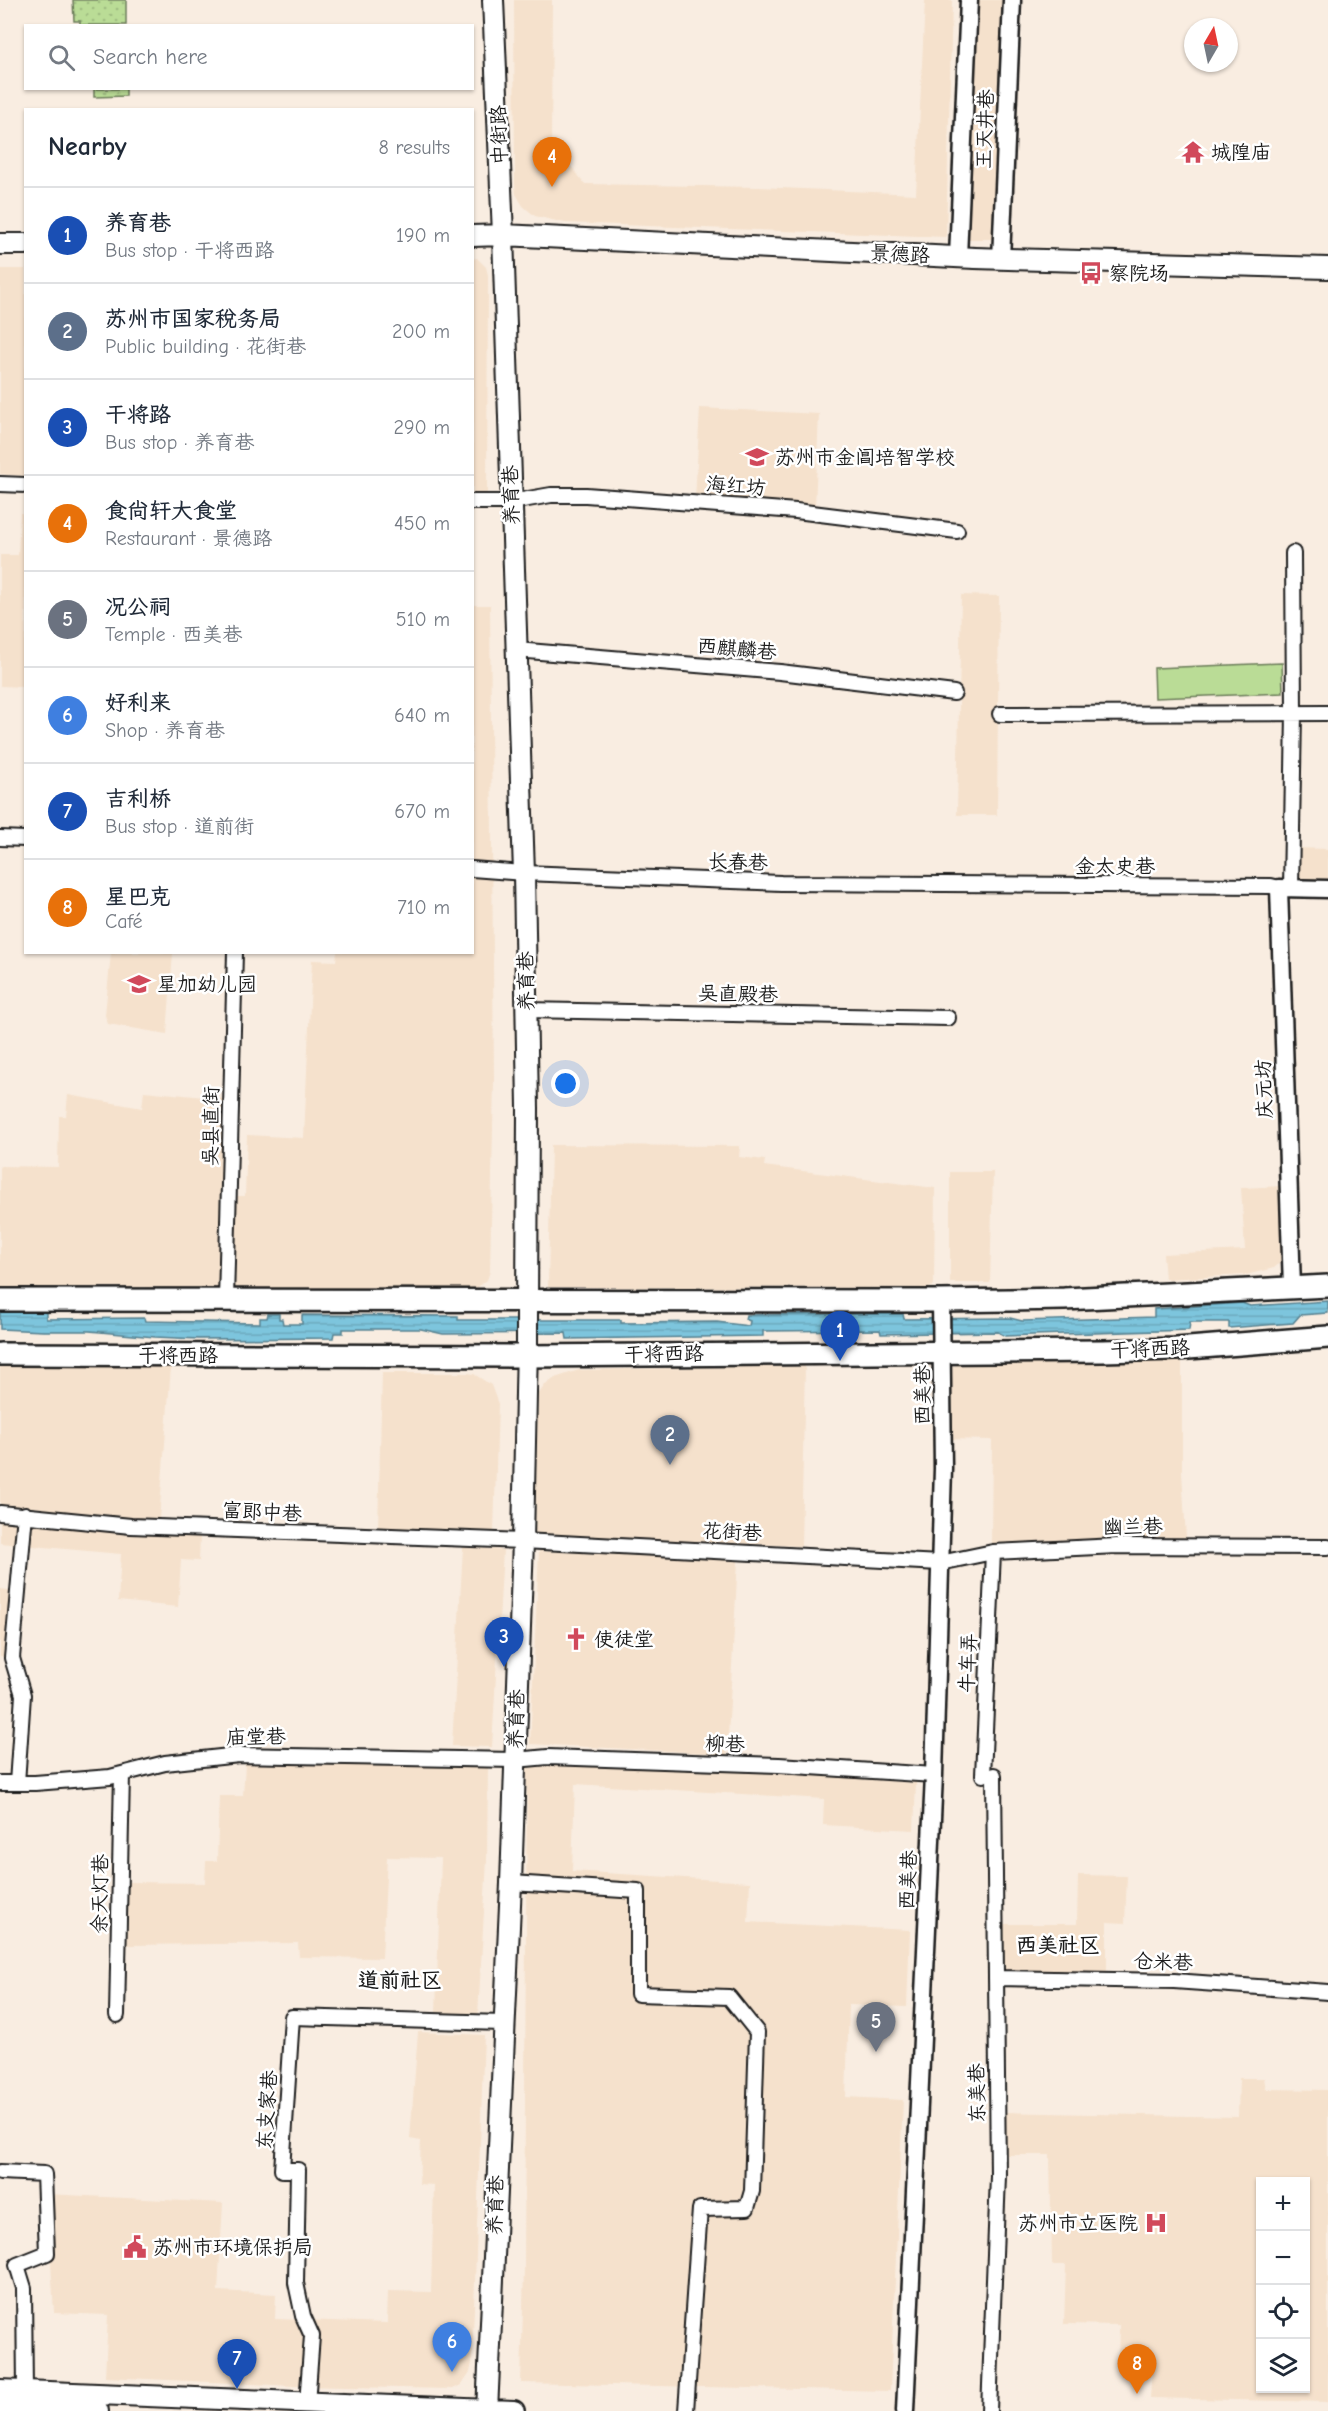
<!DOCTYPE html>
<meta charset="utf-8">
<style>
:root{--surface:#fff;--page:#f6f6f7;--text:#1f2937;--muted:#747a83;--line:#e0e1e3;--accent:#d1495b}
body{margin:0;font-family:"Comic Neue","LXGW WenKai TC",sans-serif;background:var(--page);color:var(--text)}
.controls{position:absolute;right:18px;bottom:18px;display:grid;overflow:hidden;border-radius:0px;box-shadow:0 2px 4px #0004}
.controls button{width:54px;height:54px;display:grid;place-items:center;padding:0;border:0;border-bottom:2px solid var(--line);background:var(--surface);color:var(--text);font:30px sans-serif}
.compass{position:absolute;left:1184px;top:18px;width:54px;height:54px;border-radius:50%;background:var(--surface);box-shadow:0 2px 4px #0004;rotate:9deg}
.you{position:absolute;left:566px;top:1084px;width:21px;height:21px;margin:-15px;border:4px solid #fff;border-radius:50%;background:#1a73e8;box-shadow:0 0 0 9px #1a73e833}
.badge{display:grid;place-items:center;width:39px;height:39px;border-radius:50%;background:var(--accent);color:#fff;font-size:20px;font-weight:700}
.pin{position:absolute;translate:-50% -50px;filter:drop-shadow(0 2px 3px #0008)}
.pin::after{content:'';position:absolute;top:32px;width:21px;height:18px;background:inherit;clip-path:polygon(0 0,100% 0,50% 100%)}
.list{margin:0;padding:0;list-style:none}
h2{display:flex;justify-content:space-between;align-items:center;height:78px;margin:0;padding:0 24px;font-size:26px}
h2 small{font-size:20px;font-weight:400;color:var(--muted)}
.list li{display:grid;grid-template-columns:39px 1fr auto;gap:18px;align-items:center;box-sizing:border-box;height:96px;padding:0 24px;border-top:2px solid var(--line)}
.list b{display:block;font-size:22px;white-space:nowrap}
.list p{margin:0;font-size:20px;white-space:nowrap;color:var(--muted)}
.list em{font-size:20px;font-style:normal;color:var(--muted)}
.icon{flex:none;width:33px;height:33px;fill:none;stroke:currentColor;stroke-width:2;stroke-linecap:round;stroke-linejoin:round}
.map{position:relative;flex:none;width:1328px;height:2411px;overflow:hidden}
.search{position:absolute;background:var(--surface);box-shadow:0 2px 4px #0004;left:24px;top:24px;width:450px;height:66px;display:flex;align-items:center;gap:15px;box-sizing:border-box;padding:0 21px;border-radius:0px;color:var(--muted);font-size:22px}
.panel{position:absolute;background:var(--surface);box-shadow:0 2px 4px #0004;left:24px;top:108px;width:450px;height:846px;border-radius:0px}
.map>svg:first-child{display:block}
.built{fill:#f5e1cc;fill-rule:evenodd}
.garden{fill:url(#garden-dots);stroke:#6b7c59;stroke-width:1.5}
.pitch{fill:#badc96;stroke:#6b7c59;stroke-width:1.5}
.water{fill:url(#water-rules);stroke:#568190;stroke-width:1.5}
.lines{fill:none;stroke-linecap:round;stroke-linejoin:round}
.minor-casing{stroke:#1c1c1c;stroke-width:18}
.tertiary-casing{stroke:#1c1c1c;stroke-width:21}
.secondary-casing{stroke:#1c1c1c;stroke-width:24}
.primary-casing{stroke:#1c1c1c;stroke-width:26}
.minor{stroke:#fff;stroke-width:14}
.tertiary{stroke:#fff;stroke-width:16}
.secondary{stroke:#fff;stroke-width:20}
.primary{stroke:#fff;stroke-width:21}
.secondary-bridge-casing{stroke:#1c1c1c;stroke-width:24;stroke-linecap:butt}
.secondary-bridge{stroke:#fff;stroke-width:20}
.labels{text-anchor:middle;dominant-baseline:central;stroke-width:5;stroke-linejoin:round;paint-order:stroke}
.street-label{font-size:20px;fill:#1c1c1c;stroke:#fff}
.poi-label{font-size:20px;fill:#1c1c1c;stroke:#fff;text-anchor:start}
.neighbourhood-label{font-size:21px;font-weight:bold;fill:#1c1c1c;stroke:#fff}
</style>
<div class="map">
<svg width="1328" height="2411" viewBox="0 0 1328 2411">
<defs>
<pattern id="garden-dots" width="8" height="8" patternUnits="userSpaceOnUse" patternTransform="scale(1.5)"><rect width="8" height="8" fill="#badc96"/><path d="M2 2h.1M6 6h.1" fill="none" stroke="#9fbc81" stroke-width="1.8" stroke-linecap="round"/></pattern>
<pattern id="water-rules" width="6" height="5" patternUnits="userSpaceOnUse" patternTransform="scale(1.5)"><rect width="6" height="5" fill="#7dc5dd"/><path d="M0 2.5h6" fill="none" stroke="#6ba9bd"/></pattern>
</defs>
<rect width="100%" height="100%" fill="#f9ede1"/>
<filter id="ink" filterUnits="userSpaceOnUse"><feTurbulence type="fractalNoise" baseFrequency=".0167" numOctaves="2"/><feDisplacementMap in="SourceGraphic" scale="12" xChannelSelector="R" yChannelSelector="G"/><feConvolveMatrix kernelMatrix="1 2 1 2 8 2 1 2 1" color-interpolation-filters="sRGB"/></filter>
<g filter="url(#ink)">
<path class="built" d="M514,0H552L551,150L559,151L585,184L758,187L916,194L925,0H952L946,237L565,223L535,216L523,206L516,194L515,184Z
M977,0H1003L996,239H967Z
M477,258L486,267L488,275L487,495H473L472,259Z
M0,269H25V476L0,474Z
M700,408L819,414L815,507L695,500Z
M20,513L26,514L25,687L0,686V555H18Z
M961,595L999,596L997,815H957Z
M472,605H490L494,1080L490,1271L487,1280L474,1290H230L234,1196H245L247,1135L304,1138L312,960L336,961L337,952H472Z
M1296,848L1328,849V881L1295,880Z
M111,953H173L167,1034L108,1024L105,1015Z
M144,1091L224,1099L219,1290L144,1287H0V1166L58,1167L59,1116H66L68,1095L142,1108Z
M551,1145L740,1146L739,1157L765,1160L764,1166L935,1188L934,1285L929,1288L548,1287Z
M950,1172H993L990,1283H950Z
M1282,1186L1284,1254L1282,1261L1274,1268L1246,1275L1165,1279L1163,1254L1245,1250L1241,1188Z
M1182,1360V1472L1186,1538L1133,1537L991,1546L992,1440L947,1439L949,1374L951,1367L960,1364Z
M0,1365L171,1367L158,1532L200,1534L199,1561L181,1560L178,1607L118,1601L121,1554L0,1543Z
M805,1366L801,1546L535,1535L538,1395L544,1386L555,1378L579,1370Z
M382,1373H467L474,1374L491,1385L498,1404L494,1532L378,1527Z
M463,1547L503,1550L492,1747L452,1746Z
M539,1551L738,1560L727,1754L530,1744Z
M0,1589L25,1592L19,1658L0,1657Z
M527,1762L720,1768L916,1783L914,1830L823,1825L824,1799L575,1784L572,1871L750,1882L748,1922L910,1930L907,2007L849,2005L846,2097L903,2100L890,2391L521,2383L524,2268Z
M245,1764L488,1765L487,1860L478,2015L436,2013L441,1858L387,1857L382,1958L299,1957L298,1943L127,1945L128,1882L205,1883L206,1861H217L219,1796H243Z
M1078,1875L1127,1876L1125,1923L1107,1922V1973L993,1971V1924H1077Z
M418,2032L484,2035L472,2363L470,2372L461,2385L453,2389L294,2386L105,2377L108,2315L54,2313L47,2194L223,2203L218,2291L276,2294L275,2319L387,2323L388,2291L431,2292L434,2185L419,2184L421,2141L410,2139Z
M1239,2078H1264L1266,2089L1328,2090V2402L1150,2398L1152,2368L1118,2367L1119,2325L1064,2324L1066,2265H1052L1050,2155H1003V2112L1238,2117ZM1260,2182H1306V2388H1260Z"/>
<path class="garden" d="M73,0H126V25H80V21H74Z
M94,89H126V96L94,97Z"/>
<path class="pitch" d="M1282,663L1283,693L1155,698L1154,668Z"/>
<path class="water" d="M1328,1301V1313L1300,1315L1293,1323L1229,1328V1322H1190L1189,1330L1005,1336L998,1332L881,1334L880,1330L763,1331V1336L567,1339L566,1333L443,1334L421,1329H343V1333H334L333,1338L198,1339L155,1337L89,1331H43L0,1329V1312H46V1319L144,1318L145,1321L260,1323V1318H267L268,1314H279V1319H282L283,1324H302V1315L458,1316V1320H621V1323L717,1322L749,1326L750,1321L745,1319L746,1315L903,1314L904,1319L1010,1318L1022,1321L1154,1317V1309L1242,1303L1250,1306Z"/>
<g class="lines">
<g class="minor-casing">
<path id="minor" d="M0,484L26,485
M472,502H511L551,495H586L796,511L957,531
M516,650L780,672L954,693
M1000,714L1328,713
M0,838L26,839
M472,869L524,873L781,883L1271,886L1279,888
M1291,889L1294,713L1293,553
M526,1010L948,1018
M226,1300L235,952
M0,1513L131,1526L523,1541L940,1563L993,1552L1117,1546L1328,1547
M983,1775L993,1552
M0,1783H35L110,1777L165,1763L239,1755L515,1760L548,1757L779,1765L934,1775
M17,1783L23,1695L12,1658L25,1514
M511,1883L638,1891V1994L729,1997L757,2032L752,2191L747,2208L700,2209L686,2411
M996,1978L1174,1981L1328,1992
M117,2015L122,1774
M0,2172L44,2174L47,2253L17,2265L24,2288L25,2392
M307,2404L312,2336L303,2316L296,2283L298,2170H282L292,2017L503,2023
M989,2411L998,2176L994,1775"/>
</g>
<g class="tertiary-casing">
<path id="tertiary" d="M958,257L969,0
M1001,259L1012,0
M1292,1288L1279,888L1328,889
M905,2411L934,1775L943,1468L941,1301"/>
</g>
<g class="secondary-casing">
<path id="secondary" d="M493,0L503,235L524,873L528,1108L527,1312
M472,236L503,235L975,258L1328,268
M0,244H26
M0,2390L514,2411
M0,2405L98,2411
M487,2411L511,1883L523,1541L527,1344"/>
</g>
<g class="primary-casing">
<path id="primary" d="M0,1300L941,1301L1064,1299L1328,1286
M0,1354L526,1356L1103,1351L1176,1349L1328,1337"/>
</g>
<use href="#minor" class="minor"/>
<use href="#tertiary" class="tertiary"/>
<use href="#secondary" class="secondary"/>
<use href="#primary" class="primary"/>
<g class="secondary-bridge-casing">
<path id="secondary-bridge" d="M527,1312V1344"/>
</g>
<use href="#secondary-bridge" class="secondary-bridge"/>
</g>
</g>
<defs>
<g id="temple-bare" transform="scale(1.8)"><path d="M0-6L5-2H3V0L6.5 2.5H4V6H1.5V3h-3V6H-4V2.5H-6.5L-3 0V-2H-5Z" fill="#d1495b" stroke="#fff" stroke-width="2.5" paint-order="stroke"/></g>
<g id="bus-bare" transform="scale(1.8)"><path d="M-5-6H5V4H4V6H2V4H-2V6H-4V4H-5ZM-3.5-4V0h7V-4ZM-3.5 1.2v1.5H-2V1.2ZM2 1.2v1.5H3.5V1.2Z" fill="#d1495b" stroke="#fff" stroke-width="2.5" paint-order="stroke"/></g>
<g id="school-bare" transform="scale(1.8)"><path d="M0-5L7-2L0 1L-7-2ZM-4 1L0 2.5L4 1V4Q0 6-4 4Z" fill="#d1495b" stroke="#fff" stroke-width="2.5" paint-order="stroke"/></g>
<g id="church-bare" transform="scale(1.8)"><path d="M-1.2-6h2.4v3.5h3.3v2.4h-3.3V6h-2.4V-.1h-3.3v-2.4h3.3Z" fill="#d1495b" stroke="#fff" stroke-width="2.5" paint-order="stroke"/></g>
<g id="hospital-bare" transform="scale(1.8)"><path d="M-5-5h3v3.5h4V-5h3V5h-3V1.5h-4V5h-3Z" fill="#d1495b" stroke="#fff" stroke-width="2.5" paint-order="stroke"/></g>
<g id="civic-bare" transform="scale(1.8)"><path d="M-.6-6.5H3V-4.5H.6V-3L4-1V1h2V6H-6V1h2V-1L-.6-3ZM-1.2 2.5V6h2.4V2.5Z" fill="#d1495b" stroke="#fff" stroke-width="2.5" paint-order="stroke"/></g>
</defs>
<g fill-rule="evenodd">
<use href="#temple-bare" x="1193" y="152"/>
<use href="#bus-bare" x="1091" y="273"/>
<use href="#school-bare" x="757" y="457"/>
<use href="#school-bare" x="139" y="984"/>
<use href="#church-bare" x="576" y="1639"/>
<use href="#hospital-bare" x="1156" y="2223"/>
<use href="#civic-bare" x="135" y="2247"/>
</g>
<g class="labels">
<g class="street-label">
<text transform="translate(985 129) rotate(-88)">王天井巷</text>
<text transform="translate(499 135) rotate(-92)">中街路</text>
<text transform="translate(900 254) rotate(3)">景德路</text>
<text transform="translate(736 486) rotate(4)">海红坊</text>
<text transform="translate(511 495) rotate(-92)">养育巷</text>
<text transform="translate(737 649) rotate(5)">西麒麟巷</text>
<text transform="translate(738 862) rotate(2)">长春巷</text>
<text x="1115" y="866">金太史巷</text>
<text transform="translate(526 981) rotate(-91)">养育巷</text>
<text transform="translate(738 994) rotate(1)">吴直殿巷</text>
<text transform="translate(1264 1089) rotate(-92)">庆元坊</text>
<text transform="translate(211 1126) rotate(-89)">吴县直街</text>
<text transform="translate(1150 1349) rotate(-2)">干将西路</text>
<text transform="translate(664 1354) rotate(-1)">干将西路</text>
<text x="178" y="1355">干将西路</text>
<text transform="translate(922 1395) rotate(-90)">西美巷</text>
<text transform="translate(262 1512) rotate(3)">富郎中巷</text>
<text transform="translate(1133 1527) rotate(-1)">幽兰巷</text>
<text transform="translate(732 1532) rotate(3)">花街巷</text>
<text transform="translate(968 1663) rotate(-87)">牛车弄</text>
<text transform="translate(516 1719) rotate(-88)">养育巷</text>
<text transform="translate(256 1737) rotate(-1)">庙堂巷</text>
<text transform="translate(725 1744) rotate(2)">柳巷</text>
<text transform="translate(908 1880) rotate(-87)">西美巷</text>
<text transform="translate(100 1894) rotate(-89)">余天灯巷</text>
<text transform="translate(1163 1962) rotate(2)">仓米巷</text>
<text transform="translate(977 2093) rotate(-91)">东美巷</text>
<text transform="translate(267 2110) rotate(-86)">东支家巷</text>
<text transform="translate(495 2205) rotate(-88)">养育巷</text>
</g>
<g class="poi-label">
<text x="1211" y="152">城隍庙</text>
<text x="1109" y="273">察院场</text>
<text x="775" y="457">苏州市金阊培智学校</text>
<text x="157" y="984">星加幼儿园</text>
<text x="594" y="1639">使徒堂</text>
<text x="1138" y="2223" text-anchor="end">苏州市立医院</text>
<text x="153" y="2247">苏州市环境保护局</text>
</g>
<g class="neighbourhood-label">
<text x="1058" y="1945">西美社区</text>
<text x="400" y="1980">道前社区</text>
</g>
</g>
</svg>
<div class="controls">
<button>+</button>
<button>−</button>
<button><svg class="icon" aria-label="locate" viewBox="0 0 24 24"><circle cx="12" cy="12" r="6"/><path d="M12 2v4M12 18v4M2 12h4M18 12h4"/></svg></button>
<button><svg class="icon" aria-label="layers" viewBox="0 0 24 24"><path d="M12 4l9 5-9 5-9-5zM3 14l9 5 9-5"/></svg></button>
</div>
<svg class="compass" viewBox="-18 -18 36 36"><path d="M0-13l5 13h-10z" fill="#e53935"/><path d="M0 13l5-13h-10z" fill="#747a83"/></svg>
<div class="you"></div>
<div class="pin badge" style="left:840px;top:1361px;background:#1a4fb4">1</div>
<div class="pin badge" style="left:670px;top:1465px;background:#5c6f8a">2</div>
<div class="pin badge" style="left:504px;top:1667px;background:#1a4fb4">3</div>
<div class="pin badge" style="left:552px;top:187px;background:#e8710a">4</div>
<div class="pin badge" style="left:876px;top:2052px;background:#6b7280">5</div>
<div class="pin badge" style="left:452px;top:2372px;background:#3f7fe0">6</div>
<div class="pin badge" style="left:237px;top:2389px;background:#1a4fb4">7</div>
<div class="pin badge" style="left:1137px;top:2394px;background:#e8710a">8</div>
<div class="search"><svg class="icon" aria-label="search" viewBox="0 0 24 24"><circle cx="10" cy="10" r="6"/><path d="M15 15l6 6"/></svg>Search here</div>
<section class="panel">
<h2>Nearby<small>8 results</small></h2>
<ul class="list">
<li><span class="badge" style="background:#1a4fb4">1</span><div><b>养育巷</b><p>Bus stop · 干将西路</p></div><em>190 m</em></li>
<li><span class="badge" style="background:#5c6f8a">2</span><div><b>苏州市国家税务局</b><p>Public building · 花街巷</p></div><em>200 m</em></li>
<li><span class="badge" style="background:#1a4fb4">3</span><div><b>干将路</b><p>Bus stop · 养育巷</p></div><em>290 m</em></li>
<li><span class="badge" style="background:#e8710a">4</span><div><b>食尚轩大食堂</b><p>Restaurant · 景德路</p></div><em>450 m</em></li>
<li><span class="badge" style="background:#6b7280">5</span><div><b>况公祠</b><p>Temple · 西美巷</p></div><em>510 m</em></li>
<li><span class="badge" style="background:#3f7fe0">6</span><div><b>好利来</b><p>Shop · 养育巷</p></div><em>640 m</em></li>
<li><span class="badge" style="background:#1a4fb4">7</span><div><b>吉利桥</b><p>Bus stop · 道前街</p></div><em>670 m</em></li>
<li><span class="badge" style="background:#e8710a">8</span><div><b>星巴克</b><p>Café</p></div><em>710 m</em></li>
</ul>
</section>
</div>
